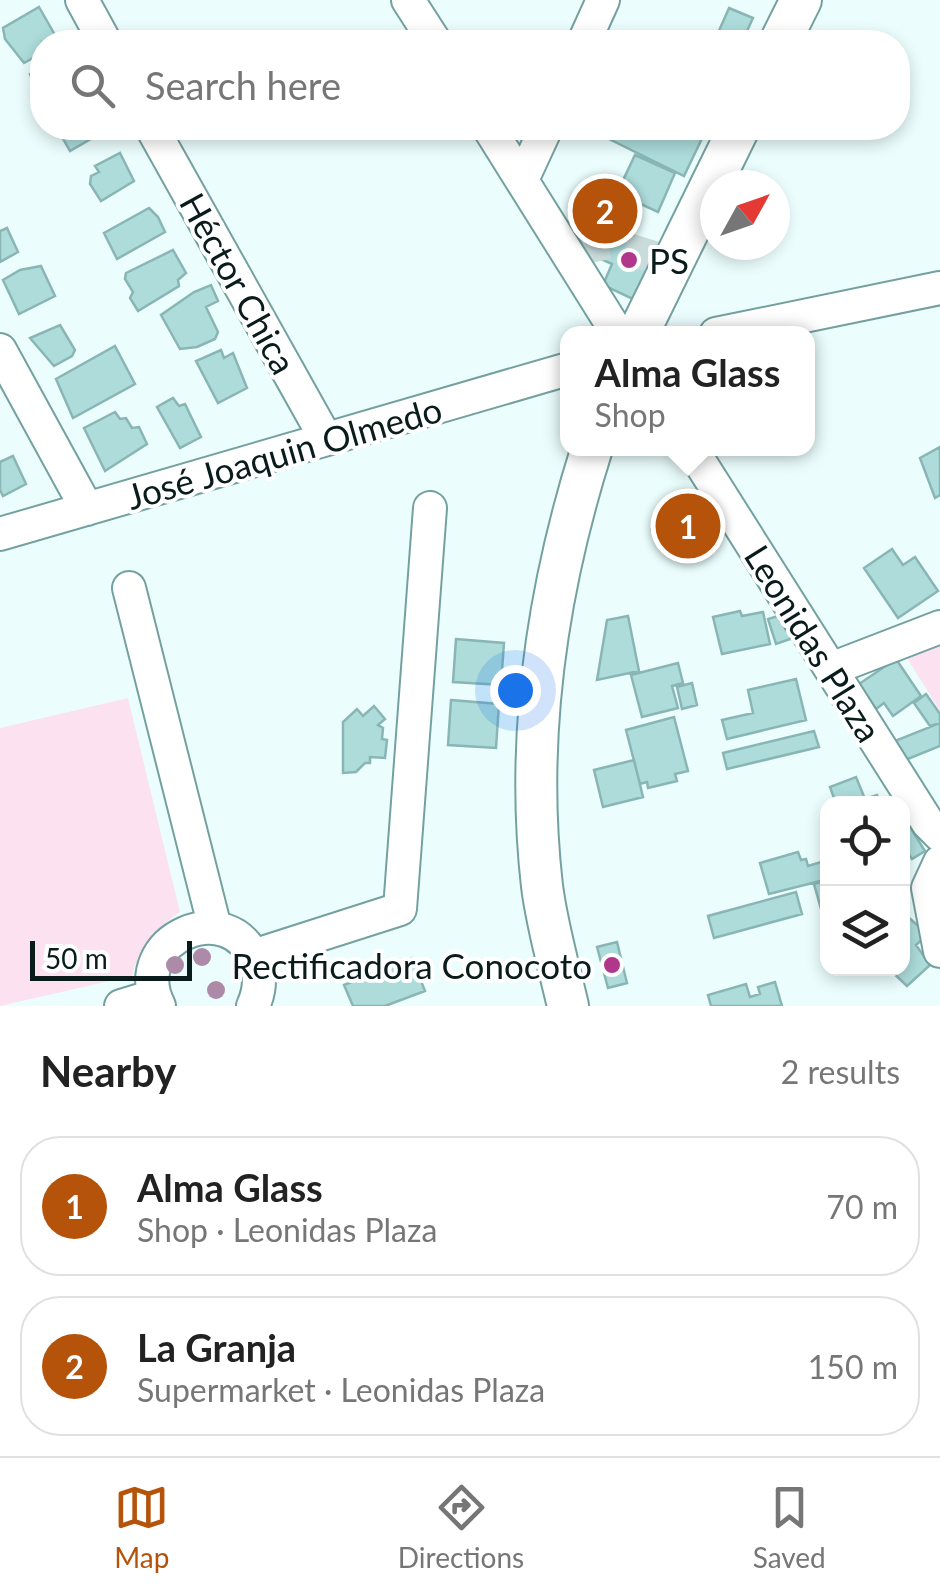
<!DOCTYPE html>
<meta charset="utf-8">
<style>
:root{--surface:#fff;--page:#f6f6f6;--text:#222;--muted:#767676;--line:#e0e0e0;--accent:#b45309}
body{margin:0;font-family:Lato,sans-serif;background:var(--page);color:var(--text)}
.controls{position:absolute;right:30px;bottom:30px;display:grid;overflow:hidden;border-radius:20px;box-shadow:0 5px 15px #0003}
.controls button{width:90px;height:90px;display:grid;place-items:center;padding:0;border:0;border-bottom:2px solid var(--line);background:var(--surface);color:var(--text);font:50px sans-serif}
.compass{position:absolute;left:700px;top:170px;width:90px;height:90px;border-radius:50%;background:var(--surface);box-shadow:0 5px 15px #0003;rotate:50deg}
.scale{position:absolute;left:30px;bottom:25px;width:162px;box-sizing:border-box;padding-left:10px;border:5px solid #091b1b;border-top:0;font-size:28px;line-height:35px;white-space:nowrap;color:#091b1b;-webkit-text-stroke:8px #fff;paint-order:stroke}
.you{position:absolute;left:515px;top:690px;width:35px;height:35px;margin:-25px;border:8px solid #fff;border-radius:50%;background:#1a73e8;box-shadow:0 0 0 15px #1a73e833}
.badge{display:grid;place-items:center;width:65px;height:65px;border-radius:50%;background:var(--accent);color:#fff;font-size:32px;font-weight:700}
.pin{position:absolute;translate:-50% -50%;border:5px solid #fff;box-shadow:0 2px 10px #0006}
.popup{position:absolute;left:560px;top:326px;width:255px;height:130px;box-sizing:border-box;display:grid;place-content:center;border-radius:20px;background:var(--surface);filter:drop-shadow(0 2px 8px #0005);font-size:32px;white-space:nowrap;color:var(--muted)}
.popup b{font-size:38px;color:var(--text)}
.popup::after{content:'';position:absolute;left:50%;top:100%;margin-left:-20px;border:20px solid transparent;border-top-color:var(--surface)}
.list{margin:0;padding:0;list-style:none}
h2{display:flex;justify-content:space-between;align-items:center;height:130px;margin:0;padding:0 40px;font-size:42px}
h2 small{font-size:32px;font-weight:400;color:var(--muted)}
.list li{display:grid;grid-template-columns:65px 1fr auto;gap:30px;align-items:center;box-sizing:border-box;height:140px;margin:0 20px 20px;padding:0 20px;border:2px solid var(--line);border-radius:40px}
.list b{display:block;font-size:38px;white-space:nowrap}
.list p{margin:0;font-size:32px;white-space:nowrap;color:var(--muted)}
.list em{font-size:32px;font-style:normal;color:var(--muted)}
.icon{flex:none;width:55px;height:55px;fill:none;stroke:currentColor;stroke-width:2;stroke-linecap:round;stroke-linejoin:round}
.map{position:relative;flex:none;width:940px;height:1006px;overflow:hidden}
.search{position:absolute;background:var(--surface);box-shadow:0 5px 15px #0003;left:30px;right:30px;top:30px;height:110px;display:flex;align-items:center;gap:25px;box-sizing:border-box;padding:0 35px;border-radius:40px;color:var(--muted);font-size:38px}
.sheet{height:450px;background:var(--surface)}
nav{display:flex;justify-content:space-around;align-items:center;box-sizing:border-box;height:140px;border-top:2px solid var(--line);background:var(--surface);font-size:28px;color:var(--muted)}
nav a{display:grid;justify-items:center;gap:5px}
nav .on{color:var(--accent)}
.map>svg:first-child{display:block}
.green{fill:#fce2f1}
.building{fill:#addcdb;stroke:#89b6b5;stroke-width:2.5}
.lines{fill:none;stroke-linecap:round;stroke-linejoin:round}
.minor-tunnel{stroke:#c9dcdb;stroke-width:32;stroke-dasharray:32 16;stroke-linecap:butt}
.minor-casing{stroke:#74a1a0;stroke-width:36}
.major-casing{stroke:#74a1a0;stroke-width:44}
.minor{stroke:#fff;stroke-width:32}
.major{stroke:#fff;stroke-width:40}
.tree{fill:#ad8aa8}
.poi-dot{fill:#b0378c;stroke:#fff;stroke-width:4}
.labels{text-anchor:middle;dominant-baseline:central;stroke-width:8;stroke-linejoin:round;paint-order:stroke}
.poi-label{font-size:35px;fill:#091b1b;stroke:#fff;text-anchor:start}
.street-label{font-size:35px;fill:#091b1b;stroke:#fff}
</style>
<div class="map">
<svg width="940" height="1006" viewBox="0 0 940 1006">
<rect width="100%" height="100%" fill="#ebfefd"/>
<path class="green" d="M940,637V711L902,650Z
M128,698L180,912C156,928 139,948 132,976L0,1006V728Z"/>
<path class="building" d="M39,7L59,42H42V53L24,63L5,39L3,28Z
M729,8L753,18L742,42H714Z
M42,66V108L30,74Z
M57,128H107L108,129L70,151Z
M609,128H707L684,176L605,137Z
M120,153L134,181L101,201L90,184L91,176L99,172L95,166Z
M635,155L675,173L658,212L617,193Z
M591,193L627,210L618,229L582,212Z
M149,208L158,217L165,232L117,259L104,233Z
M592,222L657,251L635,300L603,285L612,264L579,249Z
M7,228L18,252L0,262V231Z
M173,250L186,273L178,280L179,286L138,311L130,298L133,292L125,279L126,273Z
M41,266L55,296L19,314L3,280L20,270Z
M211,285L218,301L206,307L218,332L215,339L197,347L180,349L161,315L194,292Z
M60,325L75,350L72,356L54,366L30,338Z
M115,346L135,384L73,418L56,379Z
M221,350L224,358L233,353L247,388L218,403L196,361Z
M173,398L179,406L185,404L201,437L180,448L157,407Z
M115,412L120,419L126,418L132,428L139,427L147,444L105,471L84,428Z
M940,447V495L935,498L920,458Z
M13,456L26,484L3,496L0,490V462Z
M700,492L724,524L676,560L652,529Z
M892,549L903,565L915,557L938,591L898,618L864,568Z
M740,611L742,616L763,612L770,644L722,654L713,617Z
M628,616L639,671L597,680L607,620Z
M778,616L793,638L776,644L768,619Z
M456,639L504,643L501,685L453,682Z
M896,659L921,696L893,716L884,703L876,709L859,684Z
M678,663L683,683L672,686L678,708L642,717L631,675Z
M796,679L806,720L727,739L722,720L753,713L748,690Z
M692,683L697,705L682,709L677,687Z
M926,694L940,714V723L930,726L914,703Z
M451,700L499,704L496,748L448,745Z
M374,706L385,719L378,725L383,728L382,739L387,740L385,758L370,757V763H365L356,772L343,773V722L357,709L363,716Z
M674,717L688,771L675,774L677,781L648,788L647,782L640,784L626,730Z
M940,723V746L898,763L890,743Z
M814,731L819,747L727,769L723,753Z
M634,760L643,797L603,807L594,770Z
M856,777L865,799L877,795L881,804H836L830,787Z
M902,814L925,851L912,859L902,844Z
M798,852L801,860L806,859L808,866L828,860V879L769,894L760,863Z
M828,880V907L821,909L814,884Z
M796,892L802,914L714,938L708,916Z
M907,916L925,932V937L916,945L930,965L907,986L888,968H902V920Z
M617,942L627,983L608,988L597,947Z
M412,958L425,991L385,1006H353L344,985Z
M775,982L782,1006H711L708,995L746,984L750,997L760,994L758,987Z"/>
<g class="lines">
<path class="minor-tunnel" d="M579,249L608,243L654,257"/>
<g class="minor-casing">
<path id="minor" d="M82,0L105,42
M408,0L435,42
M584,42L603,0
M152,128L326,439
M489,128L618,334
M522,180L546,128
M716,334L940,288
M0,350L87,509
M691,448L928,823L940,835
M0,534L568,369
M129,588L215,928
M831,669L940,627
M940,862L928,888L940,951
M253,956L400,909L430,508
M121,1006L154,996
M159,1006C125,939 230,894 255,961C261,976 260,991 253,1006"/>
</g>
<g class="major-casing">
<path id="major" d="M780,42L801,0
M638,334L739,128
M568,1006C559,967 547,926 542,886C525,738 547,590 592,448"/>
</g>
<use href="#minor" class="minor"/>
<use href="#major" class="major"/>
</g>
<g class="tree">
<circle cx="202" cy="957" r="9"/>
<circle cx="175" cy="965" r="9"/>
<circle cx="216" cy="990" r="9"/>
</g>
<g class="poi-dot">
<circle cx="629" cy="260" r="10"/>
<circle cx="612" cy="965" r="10"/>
</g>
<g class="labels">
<g class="poi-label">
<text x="649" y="260">PS</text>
<text x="592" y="965" text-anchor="end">Rectificadora Conocoto</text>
</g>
<g class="street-label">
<text transform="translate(239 283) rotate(61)">Héctor Chica</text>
<text transform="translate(284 452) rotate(-16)">José Joaquin Olmedo</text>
<text transform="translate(814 643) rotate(58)">Leonidas Plaza</text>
</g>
</g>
</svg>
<div class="controls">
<button><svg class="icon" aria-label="locate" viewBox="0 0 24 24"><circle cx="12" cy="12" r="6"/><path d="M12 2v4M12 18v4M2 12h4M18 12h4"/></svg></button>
<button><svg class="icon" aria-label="layers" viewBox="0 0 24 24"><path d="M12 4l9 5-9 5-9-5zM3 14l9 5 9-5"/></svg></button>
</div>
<svg class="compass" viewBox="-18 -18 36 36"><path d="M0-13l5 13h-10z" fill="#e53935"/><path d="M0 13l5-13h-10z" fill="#767676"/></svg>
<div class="scale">50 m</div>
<div class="you"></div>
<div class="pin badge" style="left:688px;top:526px">1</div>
<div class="popup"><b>Alma Glass</b>Shop</div>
<div class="pin badge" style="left:605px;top:211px">2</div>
<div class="search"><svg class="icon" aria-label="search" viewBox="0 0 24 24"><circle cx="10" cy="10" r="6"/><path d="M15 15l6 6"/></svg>Search here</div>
</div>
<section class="sheet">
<h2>Nearby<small>2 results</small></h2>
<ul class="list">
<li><span class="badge">1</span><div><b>Alma Glass</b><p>Shop · Leonidas Plaza</p></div><em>70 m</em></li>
<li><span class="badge">2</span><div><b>La Granja</b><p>Supermarket · Leonidas Plaza</p></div><em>150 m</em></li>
</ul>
</section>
<nav>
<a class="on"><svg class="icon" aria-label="map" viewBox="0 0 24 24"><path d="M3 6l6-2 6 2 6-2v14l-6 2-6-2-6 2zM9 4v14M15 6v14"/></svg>Map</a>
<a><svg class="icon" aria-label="directions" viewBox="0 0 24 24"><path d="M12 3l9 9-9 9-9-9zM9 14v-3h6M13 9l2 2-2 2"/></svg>Directions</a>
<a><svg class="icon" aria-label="saved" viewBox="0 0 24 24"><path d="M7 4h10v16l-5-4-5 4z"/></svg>Saved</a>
</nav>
